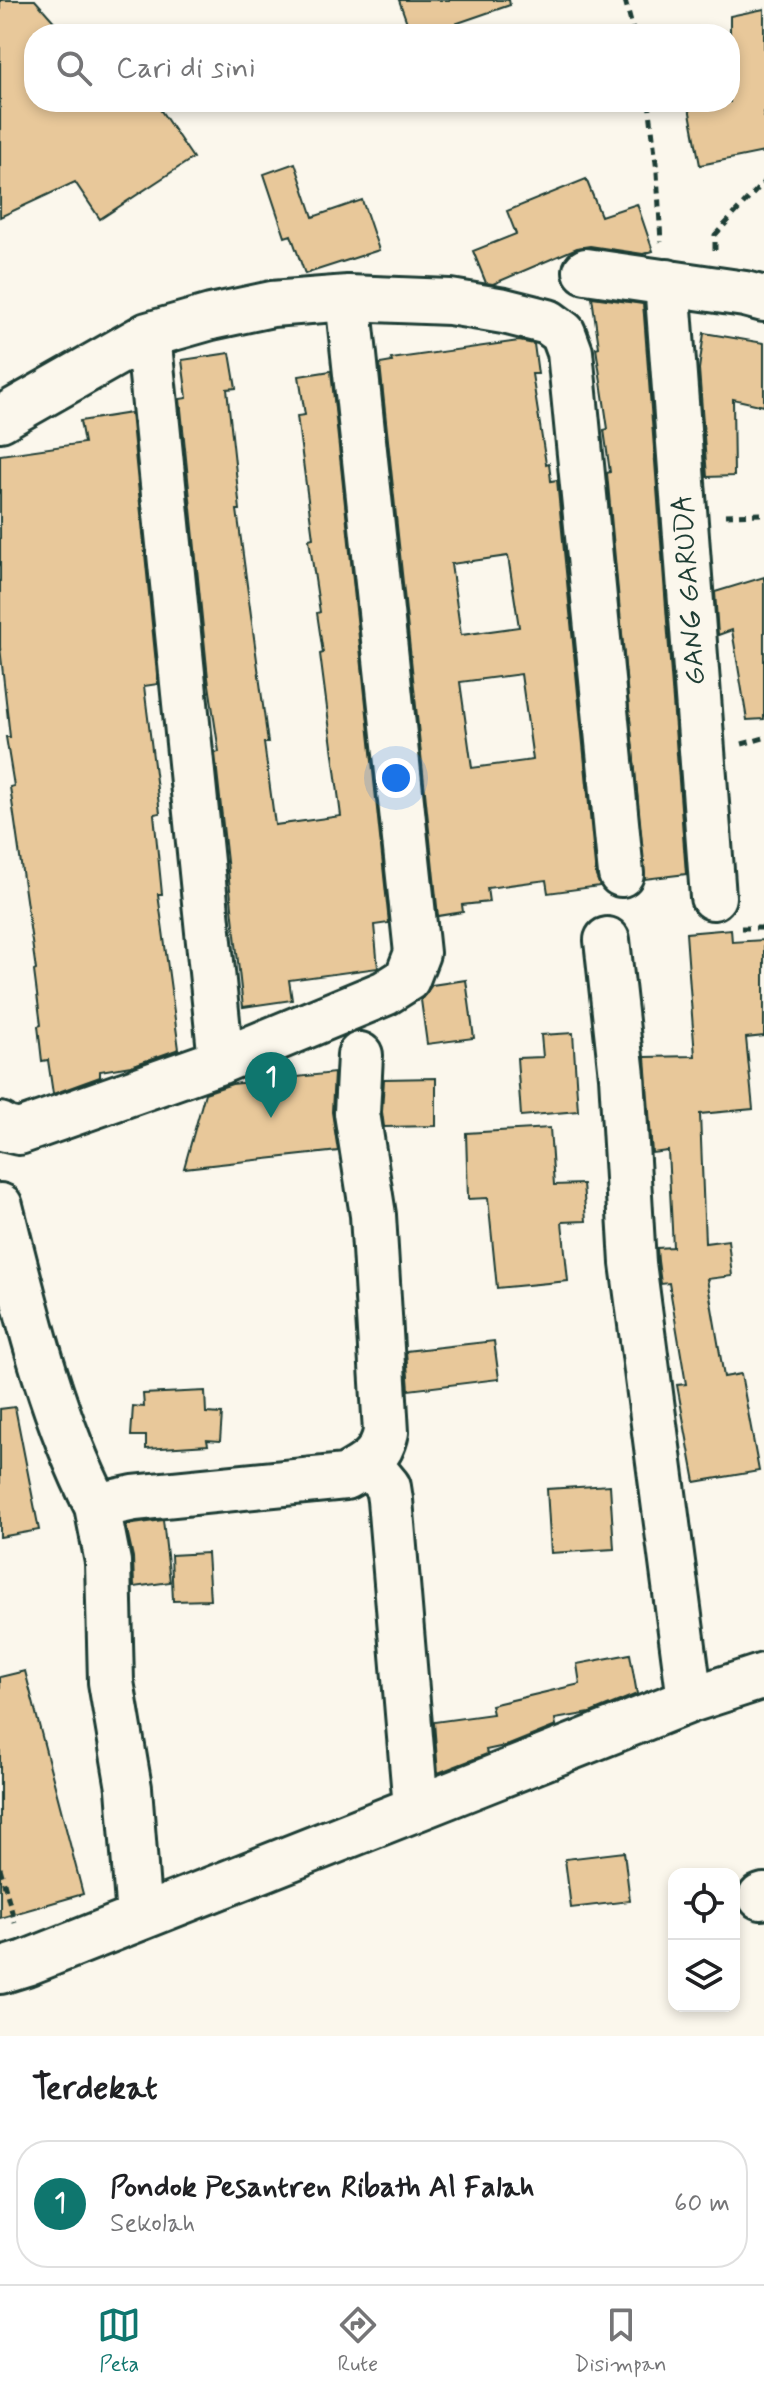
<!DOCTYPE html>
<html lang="id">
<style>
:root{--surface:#fff;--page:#f6f6f6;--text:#202124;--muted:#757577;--line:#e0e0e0;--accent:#0f766e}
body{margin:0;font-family:Mynerve,sans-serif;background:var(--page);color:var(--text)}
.controls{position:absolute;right:24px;bottom:24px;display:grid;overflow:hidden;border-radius:16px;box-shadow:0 4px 12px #0003}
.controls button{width:72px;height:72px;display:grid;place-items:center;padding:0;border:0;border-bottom:2px solid var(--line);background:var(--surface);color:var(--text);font:40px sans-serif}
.you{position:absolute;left:396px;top:778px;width:28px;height:28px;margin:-20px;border:6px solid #fff;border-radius:50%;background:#1a73e8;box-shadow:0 0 0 12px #1a73e833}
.badge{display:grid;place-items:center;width:52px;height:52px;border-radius:50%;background:var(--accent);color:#fff;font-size:26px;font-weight:700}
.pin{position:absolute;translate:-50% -66px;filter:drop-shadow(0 2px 4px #0008)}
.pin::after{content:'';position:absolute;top:42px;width:28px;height:24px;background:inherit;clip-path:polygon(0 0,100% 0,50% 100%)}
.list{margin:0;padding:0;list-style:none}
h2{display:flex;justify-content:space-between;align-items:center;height:104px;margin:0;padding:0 32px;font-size:34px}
h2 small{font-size:26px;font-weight:400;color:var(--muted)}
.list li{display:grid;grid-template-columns:52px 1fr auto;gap:24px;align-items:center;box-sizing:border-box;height:128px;margin:0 16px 16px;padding:0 16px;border:2px solid var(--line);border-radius:32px}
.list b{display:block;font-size:30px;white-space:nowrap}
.list p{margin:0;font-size:26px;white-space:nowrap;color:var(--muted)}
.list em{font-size:26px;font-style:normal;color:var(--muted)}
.icon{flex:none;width:44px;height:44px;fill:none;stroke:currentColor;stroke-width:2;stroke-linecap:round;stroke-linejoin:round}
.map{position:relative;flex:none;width:764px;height:2036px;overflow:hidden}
.search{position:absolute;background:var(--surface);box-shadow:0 4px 12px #0003;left:24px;right:24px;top:24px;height:88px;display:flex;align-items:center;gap:20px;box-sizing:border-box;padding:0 28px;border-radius:32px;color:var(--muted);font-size:30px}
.sheet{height:248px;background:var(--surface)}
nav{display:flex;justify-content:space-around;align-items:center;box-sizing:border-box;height:112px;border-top:2px solid var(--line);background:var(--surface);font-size:22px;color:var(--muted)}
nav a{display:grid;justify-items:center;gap:4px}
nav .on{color:var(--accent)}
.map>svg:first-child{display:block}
.building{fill:#e8c89a;stroke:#1f3d34;stroke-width:2;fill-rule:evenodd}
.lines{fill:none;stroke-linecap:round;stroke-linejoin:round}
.minor-casing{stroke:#1f3d34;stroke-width:50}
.path{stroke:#1f3d34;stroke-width:5;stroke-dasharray:8 6;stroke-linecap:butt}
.minor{stroke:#fbf7ec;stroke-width:44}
.labels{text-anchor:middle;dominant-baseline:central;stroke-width:8;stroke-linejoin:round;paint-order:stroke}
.street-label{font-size:28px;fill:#1f3d34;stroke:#fbf7ec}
</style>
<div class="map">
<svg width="764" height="2036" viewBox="0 0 764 2036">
<rect width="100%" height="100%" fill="#fbf7ec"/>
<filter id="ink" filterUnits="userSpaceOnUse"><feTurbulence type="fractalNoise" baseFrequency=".0125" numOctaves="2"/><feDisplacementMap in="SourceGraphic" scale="16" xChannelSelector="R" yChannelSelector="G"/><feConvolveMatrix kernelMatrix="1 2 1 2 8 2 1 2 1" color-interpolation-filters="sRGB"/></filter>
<g filter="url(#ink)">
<path class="building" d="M0,0H35L65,34H34V102H155L193,158L100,219L75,182L0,217Z
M399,0H509L510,5L426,34H411Z
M764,9V152L700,165L688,102H730V16Z
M295,163L313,217L362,200L379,250L305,274L291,235L285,237L264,174Z
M586,179L601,216L637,204L653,251L643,254L590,246L577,248L493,284L486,283L473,251L516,234L507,211Z
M592,297L643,304L644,315L686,874L645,879L607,473L610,472L604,430L608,429L596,348L599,347Z
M704,333L764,343V406L733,399L734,476L707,477L699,369Z
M519,341L534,344L538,374H532L546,464L549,463L551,481L557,480L596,876L600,886L548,893L546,880L487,888L489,902L462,905L463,912L438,916L380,364L392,362L391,359ZM508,556L519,627L461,635L451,564ZM521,674L533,760L472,768L460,682Z
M230,353L236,388L227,389L240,510H237L268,743H264L275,825L341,816L320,654L323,653L317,613L320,612L309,539L313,538L297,416L305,415L299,376L331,371L389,923L374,925L378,968L289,980L292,1000L243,1007L215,753L219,752L208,678L180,399L187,398L182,360Z
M131,413L158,684L144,686L160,813L154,814L162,894H158L179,1049L131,1066L100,1071V1077L53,1094L48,1060L42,1061L38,1026L41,1025L34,971L36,970L10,787L14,786L6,737H10L0,647V455L84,443L80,421Z
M764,577V719L747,720L732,630L718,635L715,592Z
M731,929L732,942L764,940V1036L746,1038L753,1109L700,1114L705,1243L728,1240L732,1276L707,1279L724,1377L741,1374L759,1471L695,1482L677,1385L686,1384L669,1283L661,1284L658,1261L657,1248L673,1247L668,1151L652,1153L645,1057L695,1056L686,933Z
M466,980L474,1038L427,1044L421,1000L432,985Z
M573,1033L578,1111L521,1116L517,1058L543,1057L541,1035Z
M334,1073L332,1112L338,1151L184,1168L205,1093L232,1084Z
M436,1078V1126L384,1127L382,1112L384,1079Z
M550,1128L554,1185L583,1184L586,1221L562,1222L568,1281L497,1288L488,1198L468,1199L466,1133Z
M494,1341L499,1379L409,1390L406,1351Z
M205,1391L206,1413L222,1414L220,1441L207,1440L208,1445L146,1449V1436H131L133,1406L144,1407L143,1394Z
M15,1407L39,1530L0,1537V1409Z
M610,1485L614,1549L551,1553L547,1489Z
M163,1520L170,1582L134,1587L133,1557L126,1525Z
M207,1553L210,1600L173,1601L171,1555Z
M630,1654L637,1694L590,1713L555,1719L556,1726L509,1745L486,1750L487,1754L438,1773L434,1722L493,1714L491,1705L580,1684L577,1664Z
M25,1671L83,1894L0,1918V1677Z
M624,1852L630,1901L571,1908L565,1859Z"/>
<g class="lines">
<g class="minor-casing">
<path id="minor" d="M586,271L745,294L764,299
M667,282L713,897
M148,335L221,1061
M0,419L148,335L211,317L272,304L348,298L450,302L504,311L548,322L563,333L570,352L621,874
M0,1125L2,1128L19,1132L221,1061L385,993L407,979L417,953L348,298
M0,1206C26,1309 49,1411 97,1506
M369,1464L388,1487L390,1500L416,1808
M690,1700L764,1676
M761,1897L764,1896
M139,1918L129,1788L111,1682L108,1562L97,1506L134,1498L345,1477C367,1465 381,1457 386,1432L373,1215L357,1113L360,1055
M0,1971L26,1963L690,1700L633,1263L622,1076L607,940"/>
</g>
<path class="path" d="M625,0L634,34
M649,102L657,172L661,242
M715,250V235L764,182
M725,515L764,514
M742,744L764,738
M741,928H764
M0,1868L15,1923"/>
<use href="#minor" class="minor"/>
</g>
</g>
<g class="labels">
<g class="street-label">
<text transform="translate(690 590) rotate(-94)">GANG GARUDA</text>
</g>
</g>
</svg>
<div class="controls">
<button><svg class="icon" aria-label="locate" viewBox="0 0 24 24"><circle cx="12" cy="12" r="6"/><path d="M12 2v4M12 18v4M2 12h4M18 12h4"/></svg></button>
<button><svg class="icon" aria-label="layers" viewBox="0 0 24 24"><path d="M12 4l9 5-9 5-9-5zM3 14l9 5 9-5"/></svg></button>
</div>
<div class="you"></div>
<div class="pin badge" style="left:271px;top:1118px">1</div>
<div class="search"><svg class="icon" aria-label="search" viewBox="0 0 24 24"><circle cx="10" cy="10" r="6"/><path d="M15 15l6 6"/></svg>Cari di sini</div>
</div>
<section class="sheet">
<h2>Terdekat<small></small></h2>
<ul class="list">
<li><span class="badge">1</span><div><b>Pondok Pesantren Ribath Al Falah</b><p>Sekolah</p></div><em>60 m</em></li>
</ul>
</section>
<nav>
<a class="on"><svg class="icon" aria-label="map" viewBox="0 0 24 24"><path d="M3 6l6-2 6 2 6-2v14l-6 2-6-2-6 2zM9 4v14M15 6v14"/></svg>Peta</a>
<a><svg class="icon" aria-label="directions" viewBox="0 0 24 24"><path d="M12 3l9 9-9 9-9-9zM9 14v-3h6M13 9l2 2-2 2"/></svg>Rute</a>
<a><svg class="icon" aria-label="saved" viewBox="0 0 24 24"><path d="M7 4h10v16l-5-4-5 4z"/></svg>Disimpan</a>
</nav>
